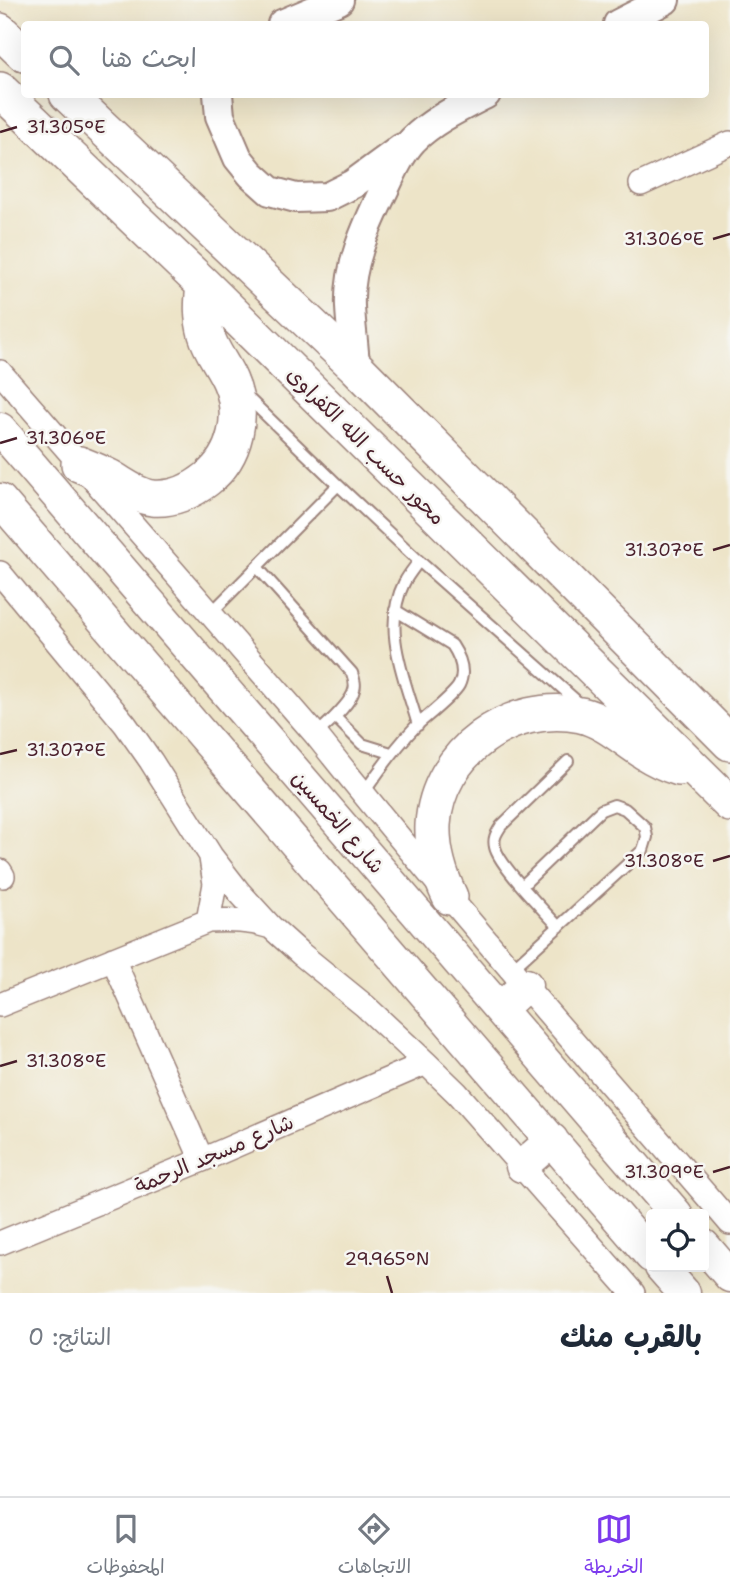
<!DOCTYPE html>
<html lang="ar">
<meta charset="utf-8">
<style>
:root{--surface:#fff;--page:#f2f2f3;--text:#1f2937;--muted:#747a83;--line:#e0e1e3;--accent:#7c3aed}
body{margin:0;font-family:"Shantell Sans","Playpen Sans Arabic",sans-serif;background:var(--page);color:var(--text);direction:rtl}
.controls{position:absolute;right:21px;bottom:21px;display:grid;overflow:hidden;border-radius:7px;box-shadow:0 7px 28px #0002}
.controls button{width:63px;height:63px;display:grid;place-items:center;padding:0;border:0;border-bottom:2px solid var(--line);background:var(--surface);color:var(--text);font:35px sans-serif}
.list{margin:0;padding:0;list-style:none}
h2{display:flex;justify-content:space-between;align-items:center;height:91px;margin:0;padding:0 28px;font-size:30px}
h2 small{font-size:23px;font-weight:400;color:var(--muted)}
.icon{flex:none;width:38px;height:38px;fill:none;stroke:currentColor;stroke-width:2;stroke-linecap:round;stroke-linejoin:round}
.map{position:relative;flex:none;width:730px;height:1293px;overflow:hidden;direction:ltr}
.search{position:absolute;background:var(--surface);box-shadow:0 7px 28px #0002;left:21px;right:21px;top:21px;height:77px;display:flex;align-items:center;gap:18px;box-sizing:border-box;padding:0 24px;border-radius:7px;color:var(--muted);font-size:26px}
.sheet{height:203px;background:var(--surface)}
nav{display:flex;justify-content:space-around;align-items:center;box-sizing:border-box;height:98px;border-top:2px solid var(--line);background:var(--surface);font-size:19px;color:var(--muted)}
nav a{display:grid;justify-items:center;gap:4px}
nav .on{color:var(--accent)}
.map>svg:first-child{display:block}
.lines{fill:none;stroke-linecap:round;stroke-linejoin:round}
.service-casing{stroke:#9c827a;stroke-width:14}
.minor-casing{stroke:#9c827a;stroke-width:26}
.tertiary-casing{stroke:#9c827a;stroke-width:32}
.secondary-casing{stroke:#9c827a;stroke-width:35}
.primary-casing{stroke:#9c827a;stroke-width:38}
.service{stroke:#fff;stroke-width:10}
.minor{stroke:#fff;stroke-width:23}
.tertiary{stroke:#fff;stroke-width:28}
.secondary{stroke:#fff;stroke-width:32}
.primary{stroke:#fff;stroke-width:35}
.ticks{fill:none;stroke:#4a1f2b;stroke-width:2.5}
.labels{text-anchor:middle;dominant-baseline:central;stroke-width:5;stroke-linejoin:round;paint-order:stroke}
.street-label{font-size:21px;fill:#4a1f2b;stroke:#f6f6f2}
.ticks-label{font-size:18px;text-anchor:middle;fill:#4a1f2b;stroke:#f6f6f2;stroke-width:5;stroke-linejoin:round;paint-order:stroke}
</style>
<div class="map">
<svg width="730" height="1293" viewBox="0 0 730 1293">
<rect width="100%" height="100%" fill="#f6f6f2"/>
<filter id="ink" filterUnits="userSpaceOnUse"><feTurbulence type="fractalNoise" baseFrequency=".0143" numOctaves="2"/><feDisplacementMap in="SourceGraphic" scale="14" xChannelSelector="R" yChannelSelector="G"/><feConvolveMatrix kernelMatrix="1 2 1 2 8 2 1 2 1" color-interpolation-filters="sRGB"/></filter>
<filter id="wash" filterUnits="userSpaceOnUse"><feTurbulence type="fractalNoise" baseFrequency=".00686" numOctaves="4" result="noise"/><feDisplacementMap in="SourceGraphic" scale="28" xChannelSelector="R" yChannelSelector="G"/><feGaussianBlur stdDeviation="1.57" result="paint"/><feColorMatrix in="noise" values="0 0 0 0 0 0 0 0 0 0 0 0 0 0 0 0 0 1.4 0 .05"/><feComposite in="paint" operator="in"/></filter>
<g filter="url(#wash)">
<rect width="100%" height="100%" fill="#ede4c8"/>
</g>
<g filter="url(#ink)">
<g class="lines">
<g class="service-casing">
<path id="service" d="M245,395L338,485L419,561L580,704
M257,567L352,673C354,679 356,684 354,690C351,704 326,725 316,735
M210,614L338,485
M335,717L362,744L391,753
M418,725C405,679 381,629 404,583C408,575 414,568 419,561
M363,794C380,769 396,747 416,726C426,717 454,695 459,685C466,671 460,657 452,645L395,610
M559,927C545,912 498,864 495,847C493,838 496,834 501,826L568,761
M512,969L643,850L647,837L645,827L625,809L614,805L601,810L522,886"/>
</g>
<g class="minor-casing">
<path id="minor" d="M641,184L730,143
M0,372L316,735C449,902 591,1061 730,1223
M0,573L125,724L151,761L211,856L239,892L271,927L301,954L365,1006L426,1063L457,1093L633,1293
M0,871L3,876
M208,921L215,884L211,858
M113,959L202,1160
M0,1005L208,921C230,920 250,920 271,927
M0,1243L202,1160L426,1063"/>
</g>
<g class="tertiary-casing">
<path id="tertiary" d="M282,24L339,0
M618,24L665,0
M218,94L220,116L238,158L251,174L270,191L296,198L327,197L353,184L402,148
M355,366C354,346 351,327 350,307C348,266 366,227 384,190C392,173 400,154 413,140C433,120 461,107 486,94"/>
</g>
<g class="secondary-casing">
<path id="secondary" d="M0,429L676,1214
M0,500L651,1256
M500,1009L526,985
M522,1166L552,1140
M704,1246L730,1276
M661,1267L684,1293"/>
</g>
<g class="primary-casing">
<path id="primary" d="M0,31L24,54
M0,90L204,285L730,804
M67,94L355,366L730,743
M79,464C89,468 99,472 109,477C122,484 136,496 152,498C172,500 192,491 207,479C236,456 245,415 230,381C223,365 211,351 206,334C201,317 202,302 204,285
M450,897C439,874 432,851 433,825C437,753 511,700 581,715C606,721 624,739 645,752C656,759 667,764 679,768"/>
</g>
<use href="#service" class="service"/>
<use href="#minor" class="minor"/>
<use href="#tertiary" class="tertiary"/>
<use href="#secondary" class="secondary"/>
<use href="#primary" class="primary"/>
</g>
</g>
<path class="ticks" d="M0,132L17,127M713,239L730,234M0,443L17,438M713,550L730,545M0,754L17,750M713,861L730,856M0,1066L17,1061M713,1172L730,1167M387,1276L392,1293"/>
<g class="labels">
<g class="street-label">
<text transform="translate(366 446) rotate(45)">محور حسب الله الكفراوى</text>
<text transform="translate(338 822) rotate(49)">شارع الخمسين</text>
<text transform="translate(214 1154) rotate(-23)">شارع مسجد الرحمة</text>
</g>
</g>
<g class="ticks-label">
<text x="66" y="133">31.305°E</text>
<text x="664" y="245">31.306°E</text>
<text x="66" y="444">31.306°E</text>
<text x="664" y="556">31.307°E</text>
<text x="66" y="756">31.307°E</text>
<text x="664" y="867">31.308°E</text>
<text x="66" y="1067">31.308°E</text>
<text x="664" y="1178">31.309°E</text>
<text x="387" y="1265">29.965°N</text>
</g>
</svg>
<div class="controls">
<button><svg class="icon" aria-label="locate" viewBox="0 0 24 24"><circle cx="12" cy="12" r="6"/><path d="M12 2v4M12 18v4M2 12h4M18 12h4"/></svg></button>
</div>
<div class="search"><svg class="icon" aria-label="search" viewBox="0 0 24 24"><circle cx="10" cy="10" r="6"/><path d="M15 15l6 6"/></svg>ابحث هنا</div>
</div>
<section class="sheet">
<h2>بالقرب منك<small>النتائج: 0</small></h2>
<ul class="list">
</ul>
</section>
<nav>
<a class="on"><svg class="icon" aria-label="map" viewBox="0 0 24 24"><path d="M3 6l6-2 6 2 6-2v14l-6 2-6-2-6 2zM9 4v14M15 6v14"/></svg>الخريطة</a>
<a><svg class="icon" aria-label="directions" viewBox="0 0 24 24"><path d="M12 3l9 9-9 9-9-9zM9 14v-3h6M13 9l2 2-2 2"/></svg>الاتجاهات</a>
<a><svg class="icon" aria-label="saved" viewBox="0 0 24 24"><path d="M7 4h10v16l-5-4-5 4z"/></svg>المحفوظات</a>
</nav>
